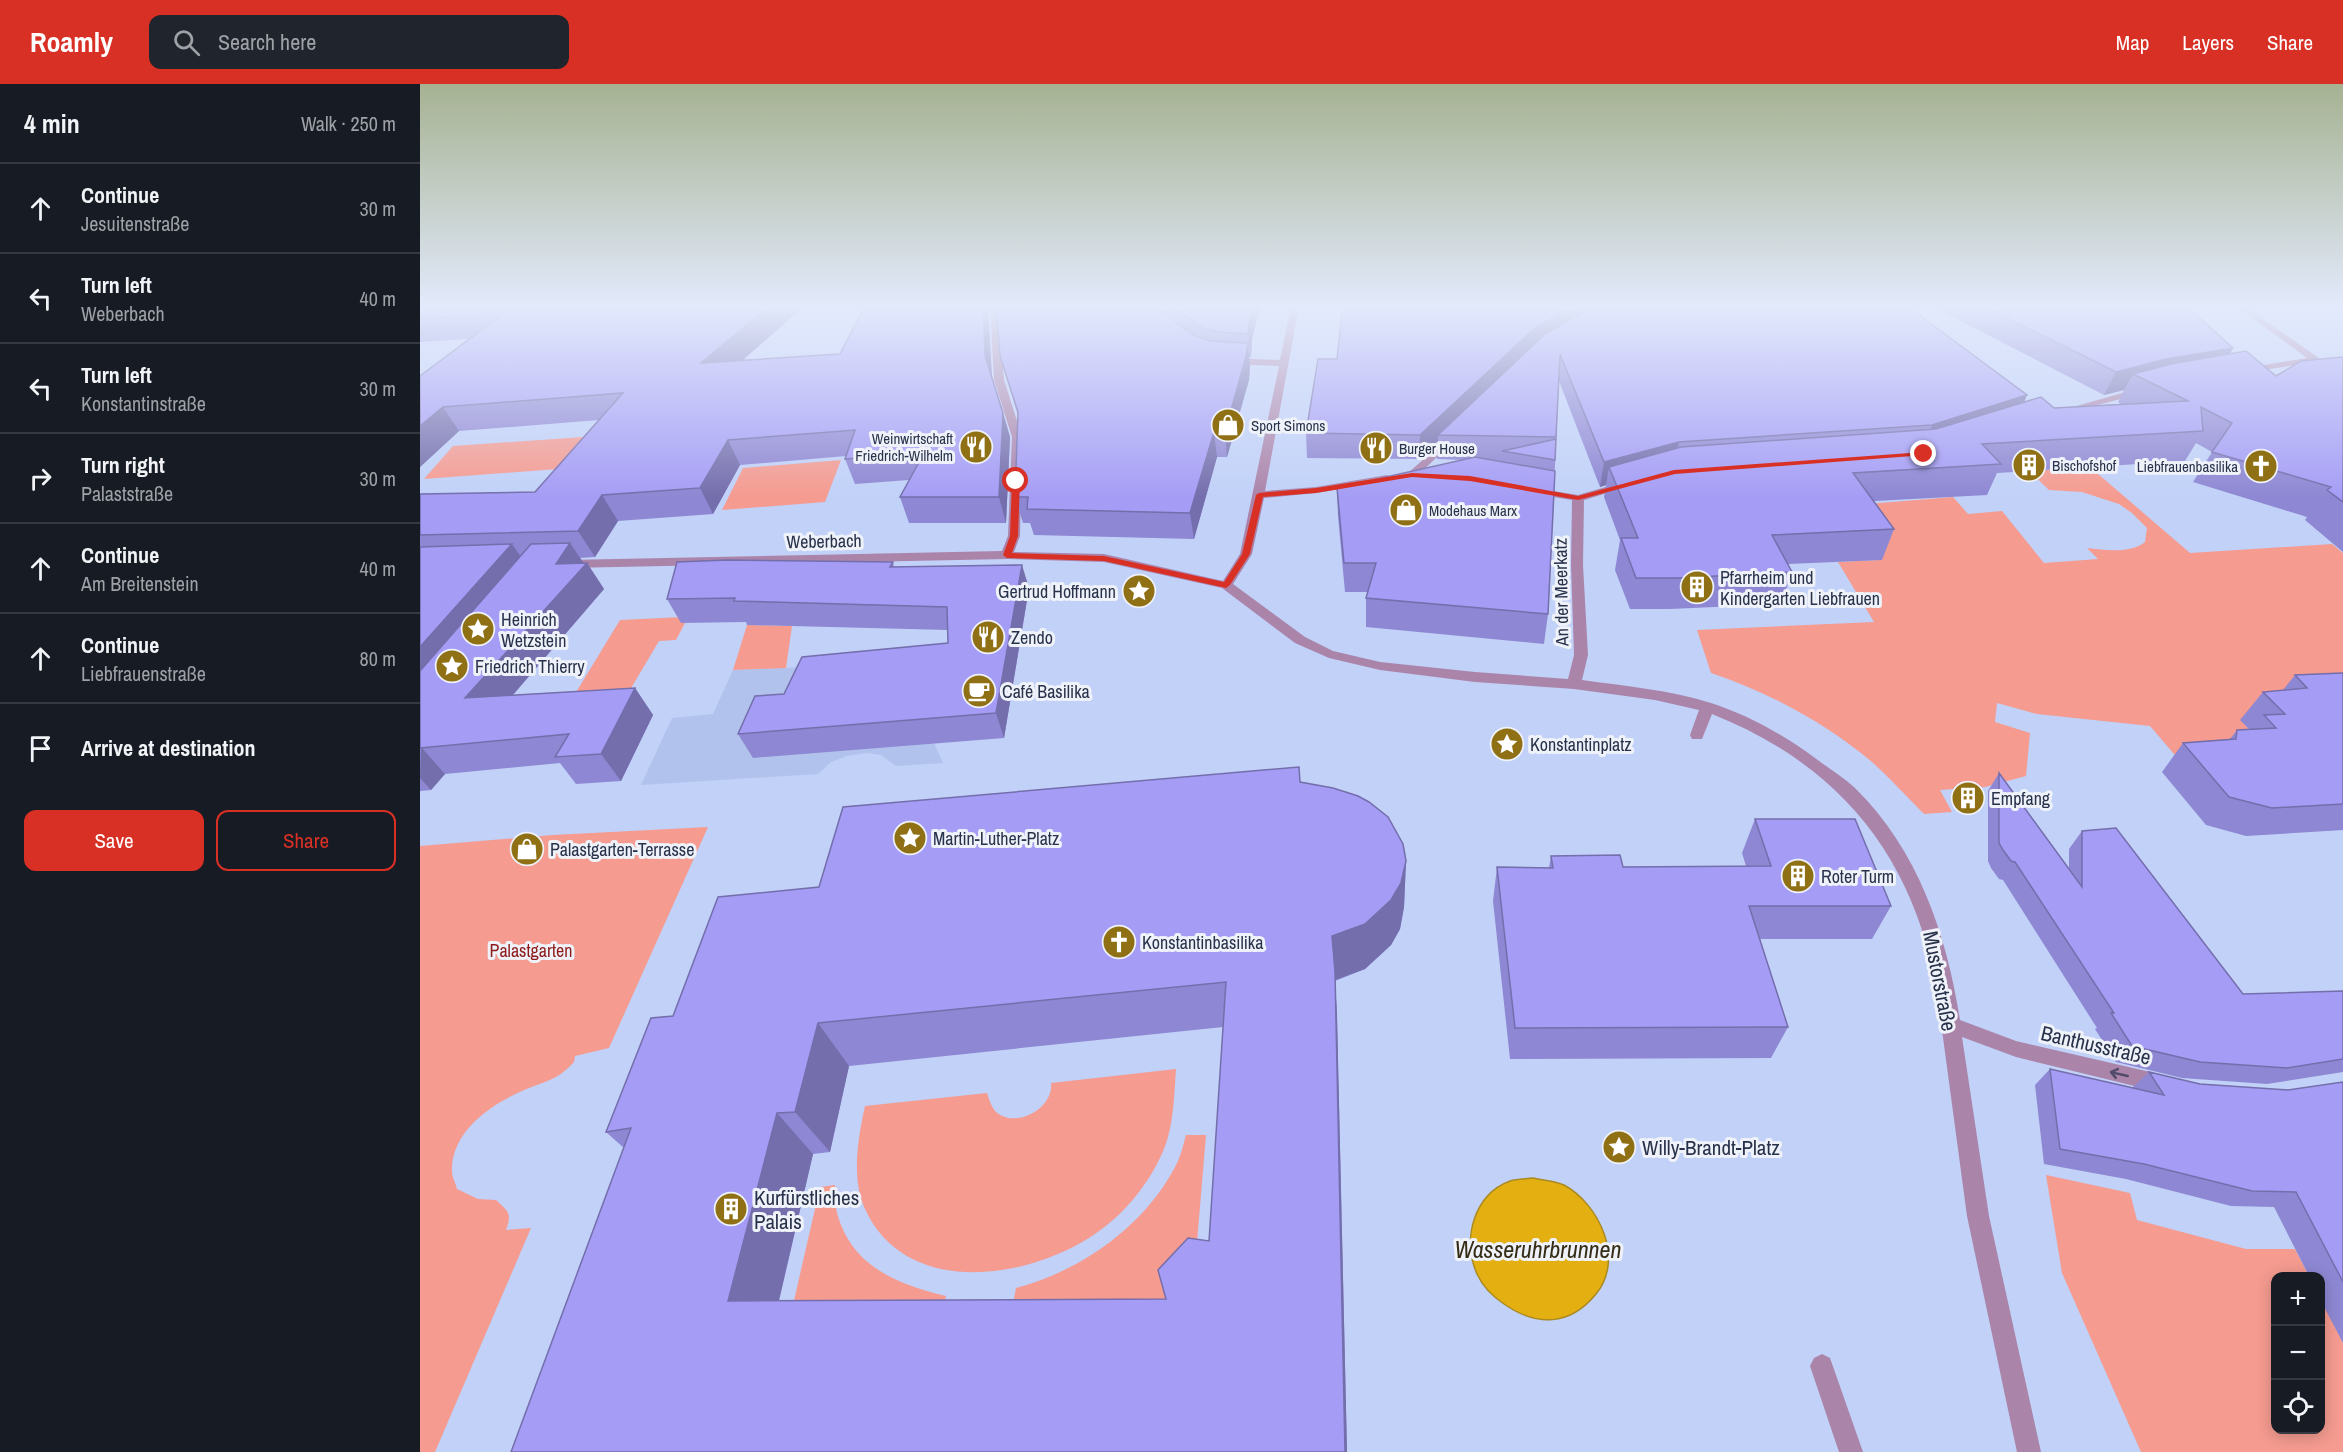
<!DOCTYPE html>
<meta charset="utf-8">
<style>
:root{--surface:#171b24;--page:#20242c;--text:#f1f3f6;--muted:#9ea1a6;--line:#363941;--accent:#d93025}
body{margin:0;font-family:"Archivo Narrow",sans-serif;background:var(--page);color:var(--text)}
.controls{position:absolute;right:18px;bottom:18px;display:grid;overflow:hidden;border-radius:12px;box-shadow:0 3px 15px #0003}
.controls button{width:54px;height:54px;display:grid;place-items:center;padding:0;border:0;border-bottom:2px solid var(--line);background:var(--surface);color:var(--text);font:30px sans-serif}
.stop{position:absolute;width:18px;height:18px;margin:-14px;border:4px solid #d93025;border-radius:50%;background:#fff}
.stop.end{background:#d93025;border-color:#fff;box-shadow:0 2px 6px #0008}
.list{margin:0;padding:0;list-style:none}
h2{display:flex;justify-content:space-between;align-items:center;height:78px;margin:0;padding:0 24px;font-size:26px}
h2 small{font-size:20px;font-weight:400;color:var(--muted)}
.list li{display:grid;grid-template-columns:39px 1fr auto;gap:18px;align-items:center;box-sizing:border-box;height:90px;padding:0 24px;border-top:2px solid var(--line)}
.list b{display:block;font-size:22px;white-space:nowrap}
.list p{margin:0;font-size:20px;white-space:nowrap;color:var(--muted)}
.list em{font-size:20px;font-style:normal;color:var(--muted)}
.actions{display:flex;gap:12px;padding:18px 24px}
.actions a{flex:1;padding:14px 0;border:2px solid var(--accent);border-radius:12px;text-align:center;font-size:21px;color:var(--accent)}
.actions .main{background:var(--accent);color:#fff}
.icon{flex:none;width:33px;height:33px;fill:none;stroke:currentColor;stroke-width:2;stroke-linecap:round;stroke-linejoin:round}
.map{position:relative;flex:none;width:1923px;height:1368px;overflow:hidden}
header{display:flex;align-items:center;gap:36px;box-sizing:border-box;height:84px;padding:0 30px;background:var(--accent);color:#fff}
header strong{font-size:28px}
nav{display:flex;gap:33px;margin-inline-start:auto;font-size:21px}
.search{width:420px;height:54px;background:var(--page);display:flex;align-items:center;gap:15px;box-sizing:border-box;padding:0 21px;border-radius:12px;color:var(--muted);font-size:22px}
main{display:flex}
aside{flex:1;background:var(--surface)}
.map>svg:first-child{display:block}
.built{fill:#b1c3ec}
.green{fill:#f59b90}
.water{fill:#e3af11;stroke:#ab8a22;stroke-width:1.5}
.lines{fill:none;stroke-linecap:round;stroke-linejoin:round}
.minor{fill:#ab84aa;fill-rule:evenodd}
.wall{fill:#8e87d3;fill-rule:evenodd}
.shaded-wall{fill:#746eac}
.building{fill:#a59df5;stroke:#746eac;stroke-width:1.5;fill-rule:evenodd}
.oneway{stroke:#4f4b68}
.route{fill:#d93025}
.labels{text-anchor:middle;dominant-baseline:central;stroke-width:6;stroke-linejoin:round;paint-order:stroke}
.far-poi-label{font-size:15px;fill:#28324b;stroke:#eff2f9;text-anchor:start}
.street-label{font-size:18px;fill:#28324b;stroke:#eff2f9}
.poi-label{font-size:18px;fill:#28324b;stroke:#eff2f9;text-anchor:start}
.park-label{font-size:18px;fill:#8d1b1a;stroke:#eff2f9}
.near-street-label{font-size:21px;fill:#28324b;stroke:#eff2f9}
.near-poi-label{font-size:21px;fill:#28324b;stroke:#eff2f9;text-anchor:start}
.near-water-label{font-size:24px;font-style:italic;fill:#352c16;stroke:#eff2f9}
</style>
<header>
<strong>Roamly</strong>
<div class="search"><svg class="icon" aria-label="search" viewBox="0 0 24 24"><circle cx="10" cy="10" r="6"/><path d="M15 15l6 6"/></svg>Search here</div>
<nav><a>Map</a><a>Layers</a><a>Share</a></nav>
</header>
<main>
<aside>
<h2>4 min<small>Walk · 250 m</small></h2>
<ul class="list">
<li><svg class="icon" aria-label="ahead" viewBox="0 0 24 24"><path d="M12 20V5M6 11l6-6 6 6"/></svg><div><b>Continue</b><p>Jesuitenstraße</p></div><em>30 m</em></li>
<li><svg class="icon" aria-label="left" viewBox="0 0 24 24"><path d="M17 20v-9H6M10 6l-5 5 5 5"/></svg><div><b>Turn left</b><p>Weberbach</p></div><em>40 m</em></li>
<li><svg class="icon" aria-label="left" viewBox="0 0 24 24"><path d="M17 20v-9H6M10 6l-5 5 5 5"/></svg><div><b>Turn left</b><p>Konstantinstraße</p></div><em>30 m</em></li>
<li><svg class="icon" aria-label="right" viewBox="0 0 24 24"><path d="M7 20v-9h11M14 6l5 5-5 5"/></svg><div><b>Turn right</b><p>Palaststraße</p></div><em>30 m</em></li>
<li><svg class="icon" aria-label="ahead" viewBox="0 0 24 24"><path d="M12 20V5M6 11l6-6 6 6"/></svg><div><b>Continue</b><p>Am Breitenstein</p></div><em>40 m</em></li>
<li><svg class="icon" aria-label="ahead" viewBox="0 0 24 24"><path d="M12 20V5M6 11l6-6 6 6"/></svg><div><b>Continue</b><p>Liebfrauenstraße</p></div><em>80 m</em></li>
<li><svg class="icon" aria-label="arrive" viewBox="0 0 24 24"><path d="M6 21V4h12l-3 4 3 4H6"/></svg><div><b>Arrive at destination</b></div></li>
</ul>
<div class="actions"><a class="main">Save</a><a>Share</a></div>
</aside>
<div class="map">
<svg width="1923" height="1368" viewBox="0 0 1923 1368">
<rect width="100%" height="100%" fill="#c1d1f8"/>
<path class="built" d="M543,577L514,659L523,679L476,682L461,671L447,669L427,672L411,678L398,690L221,701L252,634L293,630L313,586Z"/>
<path class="green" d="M177,352L151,384L4,395L33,362Z
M421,376L405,418L302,426L323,384Z
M1670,383L1770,469L1912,460L1923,469V616L1821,636L1841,659L1760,677L1730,642L1617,630L1577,619L1575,638L1610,649L1606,692L1565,703L1520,706L1532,728L1504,730C1487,713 1470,694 1452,678C1404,638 1350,609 1291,589L1277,546L1454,538L1418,478L1461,476L1424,422L1533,413L1548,430L1582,427L1624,479L1678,475L1667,464C1685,466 1710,470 1725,458L1727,444L1712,429L1699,420L1662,408L1629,406L1609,387Z
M263,533L261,539H265L256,556L239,557L194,633L155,610L200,536Z
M327,541L372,542L366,584L313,586Z
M288,743L189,964L155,972L154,978C137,997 124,997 102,1007C70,1021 31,1048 32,1087C32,1093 36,1100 37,1105L58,1115L76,1116C89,1128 92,1129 86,1146L111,1144L15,1368H0V762L133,751Z
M756,985C754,1012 754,1040 744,1065C732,1094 711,1122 687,1141C622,1194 488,1219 445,1125C431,1094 438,1054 445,1022L567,1009C569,1015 571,1022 575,1027C594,1046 634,1025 631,999Z
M766,1051H786L775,1182L744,1218L592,1225L596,1204C660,1187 722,1144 754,1085C760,1075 763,1062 766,1051Z
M1626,1091L1710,1109L1717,1136L1826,1165H1875L1889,1192H1856V1346H1900L1901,1215L1923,1259V1368H1721L1642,1189Z
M415,1101C416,1110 415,1120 417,1129C432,1183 477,1200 526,1212L522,1232L370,1234L400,1103Z"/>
<path class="water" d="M1113,1094C1122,1096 1135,1097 1144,1101C1179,1120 1205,1175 1176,1210C1150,1242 1117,1243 1084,1220C1072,1212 1063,1203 1057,1190C1042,1156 1053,1111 1090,1097C1097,1095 1105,1095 1113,1094Z"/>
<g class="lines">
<path class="minor" d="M570,222H578L584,296L602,353L600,452L594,468L684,470L803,497L820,470L859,282L811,280L806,277L811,274L860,276L871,222H879L845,407L896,403L967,391L973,394L967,397L896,409L844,414L832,470L813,500L885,553L913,567L960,578L1055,588L1148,595L1154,571L1151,481L1152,416L1115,410L1109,407L1115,404L1158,411L1203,398L1207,399V403L1164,416L1163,481L1168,571L1162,596C1205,602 1250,606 1291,619C1328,631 1364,651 1395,674C1408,684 1423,693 1435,704C1498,766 1527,851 1540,936L1596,957L1739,990L1746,993L1749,999L1746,1005L1739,1008L1596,973L1542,953L1569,1132L1621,1368H1597L1547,1132L1522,946L1520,940C1524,926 1515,893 1511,878C1482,756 1407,676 1292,630L1282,655H1272L1270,651L1279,626L1235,616L1154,605L1055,598L960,586L909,574L875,559L802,504L684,478L587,475L147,484L141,480L147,476L582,467L588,452L592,353L574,296Z
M1816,222H1825L1900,275L1895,278L1823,289V285L1826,284L1887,274Z
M1720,304L1725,307L1723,309L1644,330L1639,327Z
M1031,351L1035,352V356L996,393H988V389Z
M1402,1270L1410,1274L1443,1368H1419L1390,1282L1394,1274Z"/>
</g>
<path class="wall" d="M0,222H397L394,224H382L323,276L420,270L568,222L572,292L590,353L586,439H489L480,413L489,396L435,400L425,375L426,372L320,381L293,430L198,437L175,473L160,474L163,479H167L184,505L93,611L215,604L233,631L201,697L156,700L140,679L25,690L11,706L0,707V410L115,408L179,336L39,347L0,383V292L49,255L0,258Z
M576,222H840L832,255L831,273H829L830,282L829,296L807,373H797L774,455L614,451L610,439H603L595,413L598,331L580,272Z
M923,222L1607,311L1604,319L1634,324L1701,320L1698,318L1704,306L1684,311L1512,222H1766L1813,264L1810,270L1856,292L1923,273V468L1885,436L1887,433L1773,398L1792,368L1776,359L1765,377L1577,389L1567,411L1454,417L1474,445L1462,476L1368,480L1372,488L1361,520L1250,525H1210L1195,486L1200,456L1184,413L1186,401L1180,403L1139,297L1128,530L1124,560L946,543V514L948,508H925L918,432L917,404L1043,376L1017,375L1018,357L999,375L887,374L886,349L917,275Z
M473,478L474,483L609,504L584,654L333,674L318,650L364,610L528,559V546L327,541L326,538L261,539L247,515Z
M1923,589V746L1826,752L1786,741L1742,688L1763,659L1810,655L1817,646L1829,645L1820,636L1843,608L1863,606L1875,591Z
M1579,689L1649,784V765L1662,747L1823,910L1923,907V988L1847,1000L1762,994L1696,978L1675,945L1677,944L1583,796L1579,795L1571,784L1568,777V707Z
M880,698L986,777L984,823L980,845L971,861L945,885L915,897L917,932L927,1368H91L204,1064L186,1048L253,932L399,803ZM803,943L789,1157L746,1215L359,1217L393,1070L410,1068L429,982Z
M1335,735L1471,822L1452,855H1340L1368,943L1351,974L1090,975L1073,817L1077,783L1129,784L1131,772L1203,783L1326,782L1322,769Z
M1630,985L1712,1004L1729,988L1780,1000L1868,1006L1923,998V1259L1900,1215V1192H1889L1854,1123L1811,1122L1706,1095L1624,1080L1615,1001Z"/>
<path class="shaded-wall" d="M349,222H380L382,224L292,303L281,279Z
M563,222H568L572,296L565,272Z
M833,222H840L832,255L831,273L828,250L830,232Z
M1154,222H1190L1018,351V357L999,375L1000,351L1116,243Z
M828,259L830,282L829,296L807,373L805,348Z
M1813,264L1800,286L1713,290L1704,306L1684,311L1696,288L1746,275Z
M1607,311L1596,335L1503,365L1512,341Z
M23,323L39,347L0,383V342Z
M583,329L590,353L586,439L579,413Z
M794,348L797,373L774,455L770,429Z
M308,356L320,381L293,430L280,404Z
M1259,358L1254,383H1189L1186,401L1180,403L1184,378Z
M182,411L198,437L175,473L158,447Z
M150,459L165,481L167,479L184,505L67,641L45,614Z
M92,460L110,486L0,616V563Z
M602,481L609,504L584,654L576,629Z
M215,604L233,631L201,697L181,670Z
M1,663L25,690L11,706L0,694Z
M986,777L984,823L980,845L971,861L945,885L915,896L917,932L927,1368H925L912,852Z
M398,939L429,982L410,1068L375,1028Z
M357,1029L393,1070L351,1250L308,1217Z"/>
<path class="building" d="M0,222H349L281,279L420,270L445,222H563L565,272L583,329L579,413H480L504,369L425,375L435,346L308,356L280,404L182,411L158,447L0,451V410L115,408L203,309L23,323L0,342V292L83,230L0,234Z
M576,222H734L773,251L791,257L828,259L826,272L805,348H794L770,429L607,425L608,413H595L598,328L580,272Z
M753,222H833L830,232L828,250L799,248L783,244Z
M923,222H1154L1116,243L1000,351L886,349L898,275H917Z
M1175,222H1487L1607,311L1512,341L1259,358L1184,378L1140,270L1136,353L1018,351L1125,250Z
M1563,222H1766L1813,264L1746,275L1696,288Z
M1826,267L1856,292L1881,277L1923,273V418L1907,406L1911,403L1792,368L1812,339L1781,323L1783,347L1562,360L1581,380L1433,389L1474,445L1352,451L1372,488L1258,494H1216L1201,454H1218L1189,383L1261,363L1516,345L1621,313L1634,324L1768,317L1713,290L1751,280Z
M1136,355L1135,376L1082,367Z
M1055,373L1135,387L1128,530L946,514L956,479H924L917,404Z
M150,459L136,480L167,479L45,614L215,604L181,670L135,673L149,650L0,664V587L111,460Z
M92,460L0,563V463Z
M308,476L473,478L470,483L602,481L576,629L318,650L335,612L364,610L382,573L528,559L527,523L314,517L315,514L247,515L257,478Z
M1923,589V720L1852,724L1809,713L1763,659L1816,655L1817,646L1856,644L1844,631L1865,630L1843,608L1887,604L1875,591Z
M879,683L880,698L913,704L938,712L949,718L968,733L983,760L986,777L981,799L971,816L945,840L912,852L915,888L925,1368H91L211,1044L186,1048L231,934L253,932L298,813L399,803L423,723ZM806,898L789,1157L768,1154L738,1186L746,1215L308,1217L357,1029L375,1028L398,939Z
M1579,689L1662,803V747L1696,744L1823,910L1923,907V975L1867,984L1780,978L1712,962L1691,929H1694L1595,778L1591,777L1583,766L1579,759Z
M1335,735H1435L1471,822H1329L1368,943L1095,944L1077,783L1133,784L1131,772L1200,771L1203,783L1351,782Z
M1630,985L1744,1011L1729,988L1780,1000L1868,1006L1923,998V1198L1876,1108L1832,1107L1724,1080L1640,1065Z"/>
<defs><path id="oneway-shaft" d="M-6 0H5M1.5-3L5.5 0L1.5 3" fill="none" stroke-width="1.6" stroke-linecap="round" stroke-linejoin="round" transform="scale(1.5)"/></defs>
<use class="oneway" href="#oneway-shaft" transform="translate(1699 990) rotate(-167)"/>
<linearGradient id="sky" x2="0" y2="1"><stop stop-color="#a6b292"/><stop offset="0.54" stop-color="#e3eafc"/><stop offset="1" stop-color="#e3eafc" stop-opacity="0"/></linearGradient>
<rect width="1923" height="413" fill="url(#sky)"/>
<path class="route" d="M1504,368L1506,371L1255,390L1158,416L1050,397L992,393L896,409L843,413L830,470L810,501L806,504L684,477L587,474L583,471L590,452L592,397L596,395L600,397L598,452L592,469L684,472L804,498L822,470L836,411L839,409L896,404L992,389L1050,392L1158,412L1254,386Z"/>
<defs>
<g id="shop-disc" transform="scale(1.725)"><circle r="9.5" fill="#907015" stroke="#eff2f9"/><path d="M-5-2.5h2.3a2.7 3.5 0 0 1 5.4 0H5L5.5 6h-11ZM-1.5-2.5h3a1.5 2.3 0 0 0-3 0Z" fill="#fff"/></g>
<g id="restaurant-disc" transform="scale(1.725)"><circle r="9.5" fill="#907015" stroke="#eff2f9"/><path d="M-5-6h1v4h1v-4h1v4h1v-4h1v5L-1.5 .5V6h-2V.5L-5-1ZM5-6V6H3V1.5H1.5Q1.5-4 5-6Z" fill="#fff"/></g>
<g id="building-disc" transform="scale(1.725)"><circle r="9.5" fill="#907015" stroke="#eff2f9"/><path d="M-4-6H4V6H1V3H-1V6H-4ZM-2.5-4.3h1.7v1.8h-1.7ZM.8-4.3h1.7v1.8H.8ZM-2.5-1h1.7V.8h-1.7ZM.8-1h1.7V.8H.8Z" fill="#fff"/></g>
<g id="church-disc" transform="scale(1.725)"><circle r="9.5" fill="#907015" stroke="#eff2f9"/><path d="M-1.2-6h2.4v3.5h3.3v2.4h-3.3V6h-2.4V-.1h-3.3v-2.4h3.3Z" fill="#fff"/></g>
<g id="sight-disc" transform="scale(1.725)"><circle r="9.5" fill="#907015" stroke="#eff2f9"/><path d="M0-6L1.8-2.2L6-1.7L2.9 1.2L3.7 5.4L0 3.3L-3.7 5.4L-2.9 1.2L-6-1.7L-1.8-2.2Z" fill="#fff"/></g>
<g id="cafe-disc" transform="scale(1.725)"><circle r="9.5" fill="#907015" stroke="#eff2f9"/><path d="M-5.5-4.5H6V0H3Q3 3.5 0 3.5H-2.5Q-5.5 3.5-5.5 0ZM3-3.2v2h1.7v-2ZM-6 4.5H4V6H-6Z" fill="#fff"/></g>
</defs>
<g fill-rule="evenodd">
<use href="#shop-disc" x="808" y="341"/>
<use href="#restaurant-disc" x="556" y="363"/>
<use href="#restaurant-disc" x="956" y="364"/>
<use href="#building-disc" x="1609" y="381"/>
<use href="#church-disc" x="1841" y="382"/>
<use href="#shop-disc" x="986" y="426"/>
<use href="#building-disc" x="1277" y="503"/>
<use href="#sight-disc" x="719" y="507"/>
<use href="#sight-disc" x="58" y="545"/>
<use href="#restaurant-disc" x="568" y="553"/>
<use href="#sight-disc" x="32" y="582"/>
<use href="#cafe-disc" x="559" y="607"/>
<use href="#sight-disc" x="1087" y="660"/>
<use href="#building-disc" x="1548" y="714"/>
<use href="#sight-disc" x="490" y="754"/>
<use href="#shop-disc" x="107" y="765"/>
<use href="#building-disc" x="1378" y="792"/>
<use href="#church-disc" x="699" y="858"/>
<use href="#sight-disc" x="1199" y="1063"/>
<use href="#building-disc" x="311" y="1125"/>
</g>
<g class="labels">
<g class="far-poi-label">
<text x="831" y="341">Sport Simons</text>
<text x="533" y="354" text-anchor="end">Weinwirtschaft<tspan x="533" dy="17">Friedrich-Wilhelm</tspan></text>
<text x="979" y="364">Burger House</text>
<text x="1632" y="381">Bischofshof</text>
<text x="1818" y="382" text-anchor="end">Liebfrauenbasilika</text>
<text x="1009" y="426">Modehaus Marx</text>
</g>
<g class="street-label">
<text transform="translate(404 457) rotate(-1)">Weberbach</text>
<text transform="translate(1141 508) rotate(-91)">An der Meerkatz</text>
</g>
<g class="poi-label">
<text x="1300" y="493">Pfarrheim und<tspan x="1300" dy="21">Kindergarten Liebfrauen</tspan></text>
<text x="696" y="507" text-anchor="end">Gertrud Hoffmann</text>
<text x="81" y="535">Heinrich<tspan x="81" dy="21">Wetzstein</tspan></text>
<text x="591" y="553">Zendo</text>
<text x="55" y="582">Friedrich Thierry</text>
<text x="582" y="607">Café Basilika</text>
<text x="1110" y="660">Konstantinplatz</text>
<text x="1571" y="714">Empfang</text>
<text x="513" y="754">Martin-Luther-Platz</text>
<text x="130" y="765">Palastgarten-Terrasse</text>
<text x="1401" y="792">Roter Turm</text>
<text x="722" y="858">Konstantinbasilika</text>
</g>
<g class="park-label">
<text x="111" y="866">Palastgarten</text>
</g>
<g class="near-street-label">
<text transform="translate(1520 897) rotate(79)">Mustorstraße</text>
<text transform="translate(1676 961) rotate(13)">Banthusstraße</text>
</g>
<g class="near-poi-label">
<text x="1222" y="1063">Willy-Brandt-Platz</text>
<text x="334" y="1113">Kurfürstliches<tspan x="334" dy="24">Palais</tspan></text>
</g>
<g class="near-water-label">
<text x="1118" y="1165">Wasseruhrbrunnen</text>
</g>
</g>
</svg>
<div class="controls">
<button>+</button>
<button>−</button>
<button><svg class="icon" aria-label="locate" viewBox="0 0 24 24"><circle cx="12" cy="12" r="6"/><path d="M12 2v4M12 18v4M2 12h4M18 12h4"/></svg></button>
</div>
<div class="stop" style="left:596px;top:397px"></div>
<div class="stop end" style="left:1504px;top:370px"></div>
</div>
</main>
